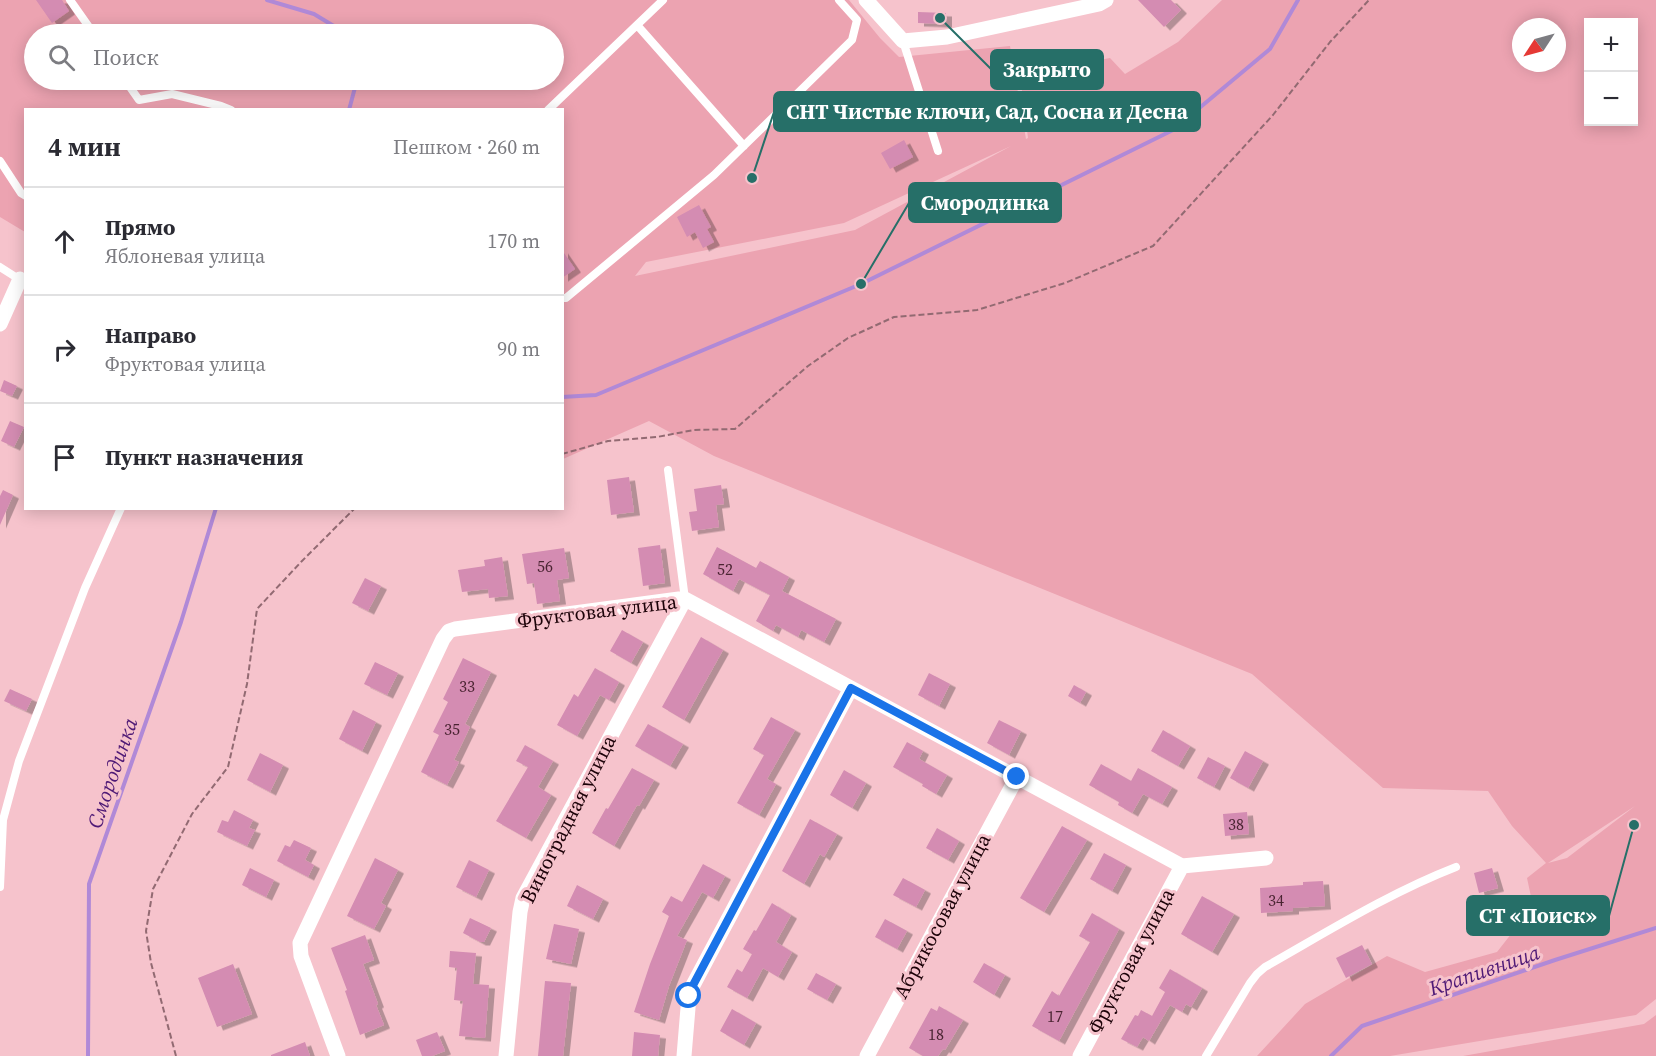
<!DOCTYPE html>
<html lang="ru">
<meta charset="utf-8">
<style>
:root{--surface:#fff;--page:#f7f7f7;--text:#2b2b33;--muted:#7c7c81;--line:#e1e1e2}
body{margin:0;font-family:"Source Serif 4",serif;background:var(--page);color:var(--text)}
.controls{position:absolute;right:18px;top:18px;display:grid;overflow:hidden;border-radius:0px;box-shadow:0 3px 15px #0003}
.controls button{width:54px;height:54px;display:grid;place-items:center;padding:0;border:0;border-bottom:2px solid var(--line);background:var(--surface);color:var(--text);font:30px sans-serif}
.compass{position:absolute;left:1512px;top:18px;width:54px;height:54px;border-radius:50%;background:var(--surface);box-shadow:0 3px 15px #0003;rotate:234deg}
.stop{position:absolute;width:18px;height:18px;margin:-14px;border:4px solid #1a73e8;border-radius:50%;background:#fff}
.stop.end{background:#1a73e8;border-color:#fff;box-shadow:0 2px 6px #0008}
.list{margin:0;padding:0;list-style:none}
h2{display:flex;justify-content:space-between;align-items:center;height:78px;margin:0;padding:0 24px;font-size:26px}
h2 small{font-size:20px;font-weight:400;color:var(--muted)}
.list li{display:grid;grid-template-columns:39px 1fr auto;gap:18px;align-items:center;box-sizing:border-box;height:108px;padding:0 24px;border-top:2px solid var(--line)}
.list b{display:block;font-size:22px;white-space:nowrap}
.list p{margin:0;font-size:20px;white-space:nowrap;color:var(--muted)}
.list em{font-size:20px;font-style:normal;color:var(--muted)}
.icon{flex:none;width:33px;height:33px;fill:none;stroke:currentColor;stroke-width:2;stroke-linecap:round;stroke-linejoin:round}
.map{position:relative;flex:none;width:1656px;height:1056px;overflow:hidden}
.search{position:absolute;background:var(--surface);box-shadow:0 3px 15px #0003;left:24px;top:24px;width:540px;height:66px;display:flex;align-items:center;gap:15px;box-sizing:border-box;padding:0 21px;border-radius:33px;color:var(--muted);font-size:22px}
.panel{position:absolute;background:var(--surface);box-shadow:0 3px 15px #0003;left:24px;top:108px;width:540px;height:402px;border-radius:0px}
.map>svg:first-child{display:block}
.green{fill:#eca3b1;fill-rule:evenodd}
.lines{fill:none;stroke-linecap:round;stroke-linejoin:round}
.stream{stroke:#b089d7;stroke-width:4}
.building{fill:#d48cb2;filter:url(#shadow)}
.path{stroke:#926a72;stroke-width:2;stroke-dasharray:6 3;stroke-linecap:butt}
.service{stroke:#fff;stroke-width:8}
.minor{stroke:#fff;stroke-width:15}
.route{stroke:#1a73e8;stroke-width:8}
.labels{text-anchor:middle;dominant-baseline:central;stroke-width:6;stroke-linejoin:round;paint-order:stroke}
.number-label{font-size:16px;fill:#4a2432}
.street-label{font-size:20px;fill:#1c0208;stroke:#f6c3cc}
.water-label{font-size:21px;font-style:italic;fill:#4f1a76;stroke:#f6c3cc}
.leader{fill:none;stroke:#266f68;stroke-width:2}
.callout-dot{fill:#266f68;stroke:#f6c3cc;stroke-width:2}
.callout{fill:#266f68;stroke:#266f68;stroke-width:2}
.callout-label{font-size:21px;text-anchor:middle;font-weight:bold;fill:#fff}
</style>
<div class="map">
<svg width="1656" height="1056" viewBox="0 0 1656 1056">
<defs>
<filter id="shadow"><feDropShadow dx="6" dy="3.5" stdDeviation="0" flood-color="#0004"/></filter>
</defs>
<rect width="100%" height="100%" fill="#f6c3cc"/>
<path class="green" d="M0,0H849L880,38L899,57L1010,46L1026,139L1028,138L1020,75L1110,58L1125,74L1178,42L1222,0H1656V999L1636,1015L1390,1056H1257L1305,1004L1387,956L1425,972L1497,952L1533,906L1527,878L1546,863L1512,826L1488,791L1383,788L1252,674L714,456L649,421L563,459L562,110H26L25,232L0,217ZM1588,22H1634V122H1588ZM1521,27H1557V63H1521ZM34,34H554V80H34ZM1011,146L855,230L635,276L646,262L844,223ZM1635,806L1567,858L1548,863Z
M1656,1015V1056H1463L1644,1024Z"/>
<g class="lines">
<path class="stream" d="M267,0L314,14L347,34
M349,110L357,80
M562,397L596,395L861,284L1173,130L1270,49L1298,0
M88,1056L89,884L181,622L216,508
M1331,1056L1362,1026L1555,960L1656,928"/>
</g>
<path class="building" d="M36,0H62L69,11L52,23Z
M1138,0H1171L1181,10L1164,27Z
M918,12L946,13V24L918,23Z
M904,140L913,157L890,169L881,153Z
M699,205L711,227L707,229L714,242L703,248L695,232L687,237L677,217Z
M562,250L575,269L562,278Z
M4,380L17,386L12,396L0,391Z
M10,421L24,427L14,447L1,441Z
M629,477L634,512L611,515L607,480Z
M721,485L724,504L716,505L719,527L692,531L689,512L697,511L694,489Z
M3,490L13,495L0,525V496Z
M660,545L665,583L643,586L638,548Z
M717,547L756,568L760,561L789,577L782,591L836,619L824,642L801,630L798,637L776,625L773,631L756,621L770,595L739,579L733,591L703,574Z
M564,548L569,578L557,580L560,601L537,604L534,583L527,584L522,554Z
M502,557L508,596L489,598L488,589L462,592L458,570L485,566L484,560Z
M365,578L381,586L368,611L352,603Z
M622,630L643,642L631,663L610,651Z
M701,637L723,650L684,720L662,707Z
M463,658L491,672L465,724L470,727L454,760L459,762L447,785L421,772L439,735L433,732L448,702L443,699Z
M375,662L398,673L387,695L364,684Z
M595,668L619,682L609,700L600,695L577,736L557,725L574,694L578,697Z
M929,673L950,684L939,706L918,695Z
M1074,685L1086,692L1080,703L1068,696Z
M10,689L32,699L26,711L4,701Z
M353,710L376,722L362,751L339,739Z
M771,717L795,730L767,779L776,784L759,815L737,803L764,755L753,749Z
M999,720L1021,731L1009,755L987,743Z
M648,724L683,744L670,766L635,746Z
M1163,730L1190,746L1178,766L1151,751Z
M907,742L923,751L919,759L947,775L936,794L922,786L923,784L893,767Z
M525,745L553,761L538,787L551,795L526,838L496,821L528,767L516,761Z
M1245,751L1263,761L1248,788L1230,778Z
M260,753L283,765L270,792L247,780Z
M1208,757L1225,766L1214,787L1197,778Z
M1101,764L1131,781L1138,768L1172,787L1162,804L1143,794L1132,813L1118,805L1119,802L1089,785Z
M632,768L654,780L639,806L637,805L614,846L592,833L606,808L608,809Z
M844,770L866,783L852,808L830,795Z
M234,810L253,820L249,828L255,830L247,846L217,832L222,820L228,822Z
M1247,812L1249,834L1225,836L1223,814Z
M810,819L837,834L824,857L820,854L804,884L782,871Z
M1062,826L1087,840L1044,912L1020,898Z
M937,828L959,841L948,860L926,848Z
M294,840L311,848L305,860L314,865L308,877L277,861L285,845L290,847Z
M1104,853L1126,865L1112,891L1090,879Z
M375,858L398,870L381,903L386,906L374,929L347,916Z
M469,860L489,870L476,897L456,887Z
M703,864L725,876L713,898L702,892L677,936L687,940L669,986L659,1020L634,1012L650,964L669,916L662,912L671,896L682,902Z
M250,868L274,880L266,897L242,885Z
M1492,868L1498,888L1479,893L1474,873Z
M903,878L925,890L916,907L893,895Z
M1323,881L1325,906L1293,908V911L1261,913L1260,888L1303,885V882Z
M577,885L603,899L593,919L567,906Z
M1202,896L1234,914L1212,952L1181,934Z
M772,903L791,915L776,942L792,952L778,977L763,968L747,998L727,987L737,969L742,972L752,954L743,949L754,930L756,931Z
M1092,913L1119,929L1059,1041L1032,1026L1052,991L1059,996L1090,942L1079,936Z
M470,918L491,928L484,942H480L463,933Z
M885,919L907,931L897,949L875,937Z
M554,924L579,929L571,964L546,959Z
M365,935L374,960L363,964L378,1004L376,1005L384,1025L360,1035L345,991L347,990L331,948Z
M1362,945L1372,964L1346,978L1336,958Z
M450,951L476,953L473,984L489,985L485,1038L459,1036L463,1001L454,1000L457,968L449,967Z
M984,963L1005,975L994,995L973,982Z
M233,964L252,1014L217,1027L198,978Z
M1170,969L1202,988L1191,1007L1186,1004L1182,1012L1170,1005L1149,1041L1143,1037L1137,1047L1121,1039L1135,1015L1138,1016L1141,1010L1152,1016L1165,992L1159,988Z
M816,973L836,984L827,1000L807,989Z
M545,981L571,983L563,1056H538Z
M939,1006L963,1020L945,1050L943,1049L938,1056H923L909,1048L931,1008L937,1011Z
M732,1009L756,1023L744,1045L720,1031Z
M437,1032L445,1051L432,1056H422L416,1040Z
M634,1032L660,1035L658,1056H632Z
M305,1042L310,1056H271V1055Z"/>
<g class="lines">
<path class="path" d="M562,454L608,441L657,437L694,430L735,429L808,366L848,338L894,317L977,310L1065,283L1153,246L1273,115L1330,42L1369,0
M176,1056L151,963L146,931L153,889L192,814L228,767L247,684L257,609L301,562L355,508"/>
<path class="service" d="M70,0L94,34
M637,25L744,146
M903,41L938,151
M125,80L139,100L172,94L221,106L231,110
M548,110L663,0
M0,161L21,193L26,196
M0,267L22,281
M562,298H566L714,175L852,40L857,20L839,0
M668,470L685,599
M0,887L3,820L19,761L85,588L121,508
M1206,1056L1250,983L1257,974L1265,967C1327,932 1389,893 1456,867"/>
<path class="minor" d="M866,0L903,41L947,37L1099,4L1106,0
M0,324L20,279
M338,1056L301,956L300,943L443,639L449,631L455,629L679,599H685L1182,866L1266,858
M506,1056L520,912L523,898L685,599
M684,1056L689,996L691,989L851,688
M867,1056L1017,777
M1080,1056L1182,866"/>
</g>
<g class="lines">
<path class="route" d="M689,996L691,989L851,688L1017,777"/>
</g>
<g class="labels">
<g class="number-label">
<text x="545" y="566">56</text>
<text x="725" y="569">52</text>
<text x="467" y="686">33</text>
<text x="452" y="729">35</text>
<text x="1236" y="824">38</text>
<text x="1276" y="900">34</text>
<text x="1055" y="1016">17</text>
<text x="936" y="1034">18</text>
</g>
<g class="street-label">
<text transform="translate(597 611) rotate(-7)">Фруктовая улица</text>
<text transform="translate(568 819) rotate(-63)">Виноградная улица</text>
<text transform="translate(942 916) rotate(-62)">Абрикосовая улица</text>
<text transform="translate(1131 961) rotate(-62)">Фруктовая улица</text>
</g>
<g class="water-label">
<text transform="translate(112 773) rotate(-71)">Смородинка</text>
<text transform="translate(1484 970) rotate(-19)">Крапивница</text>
</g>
</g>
<path class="leader" d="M940 18L991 69M752 178L774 112M861 284L909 203M1634 825L1609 916"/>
<g class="callout-dot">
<circle cx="940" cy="18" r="6"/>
<circle cx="752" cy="178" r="6"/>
<circle cx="861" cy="284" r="6"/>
<circle cx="1634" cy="825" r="6"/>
</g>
<g class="callout">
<rect x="991" y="50" width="112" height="39" rx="6"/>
<rect x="774" y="92" width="426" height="39" rx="6"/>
<rect x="909" y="183" width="152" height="39" rx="6"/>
<rect x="1467" y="896" width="142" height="39" rx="6"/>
</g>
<g class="callout-label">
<text x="1047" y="77">Закрыто</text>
<text x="987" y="119">СНТ Чистые ключи, Сад, Сосна и Десна</text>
<text x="985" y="210">Смородинка</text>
<text x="1538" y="923">СТ «Поиск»</text>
</g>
</svg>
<div class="controls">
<button>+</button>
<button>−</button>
</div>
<svg class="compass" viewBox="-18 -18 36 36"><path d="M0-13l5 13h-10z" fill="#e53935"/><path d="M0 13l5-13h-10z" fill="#7c7c81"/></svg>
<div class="stop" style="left:689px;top:996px"></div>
<div class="stop end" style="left:1017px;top:777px"></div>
<div class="search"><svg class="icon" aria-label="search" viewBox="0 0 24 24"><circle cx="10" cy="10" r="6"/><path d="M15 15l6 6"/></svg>Поиск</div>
<section class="panel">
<h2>4 мин<small>Пешком · 260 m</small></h2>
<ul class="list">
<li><svg class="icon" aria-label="ahead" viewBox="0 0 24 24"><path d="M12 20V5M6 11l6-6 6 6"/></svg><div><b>Прямо</b><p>Яблоневая улица</p></div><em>170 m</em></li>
<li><svg class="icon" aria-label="right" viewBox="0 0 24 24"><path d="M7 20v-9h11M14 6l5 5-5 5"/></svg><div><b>Направо</b><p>Фруктовая улица</p></div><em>90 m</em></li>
<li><svg class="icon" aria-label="arrive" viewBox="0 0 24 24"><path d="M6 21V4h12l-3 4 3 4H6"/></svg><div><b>Пункт назначения</b></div></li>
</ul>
</section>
</div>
